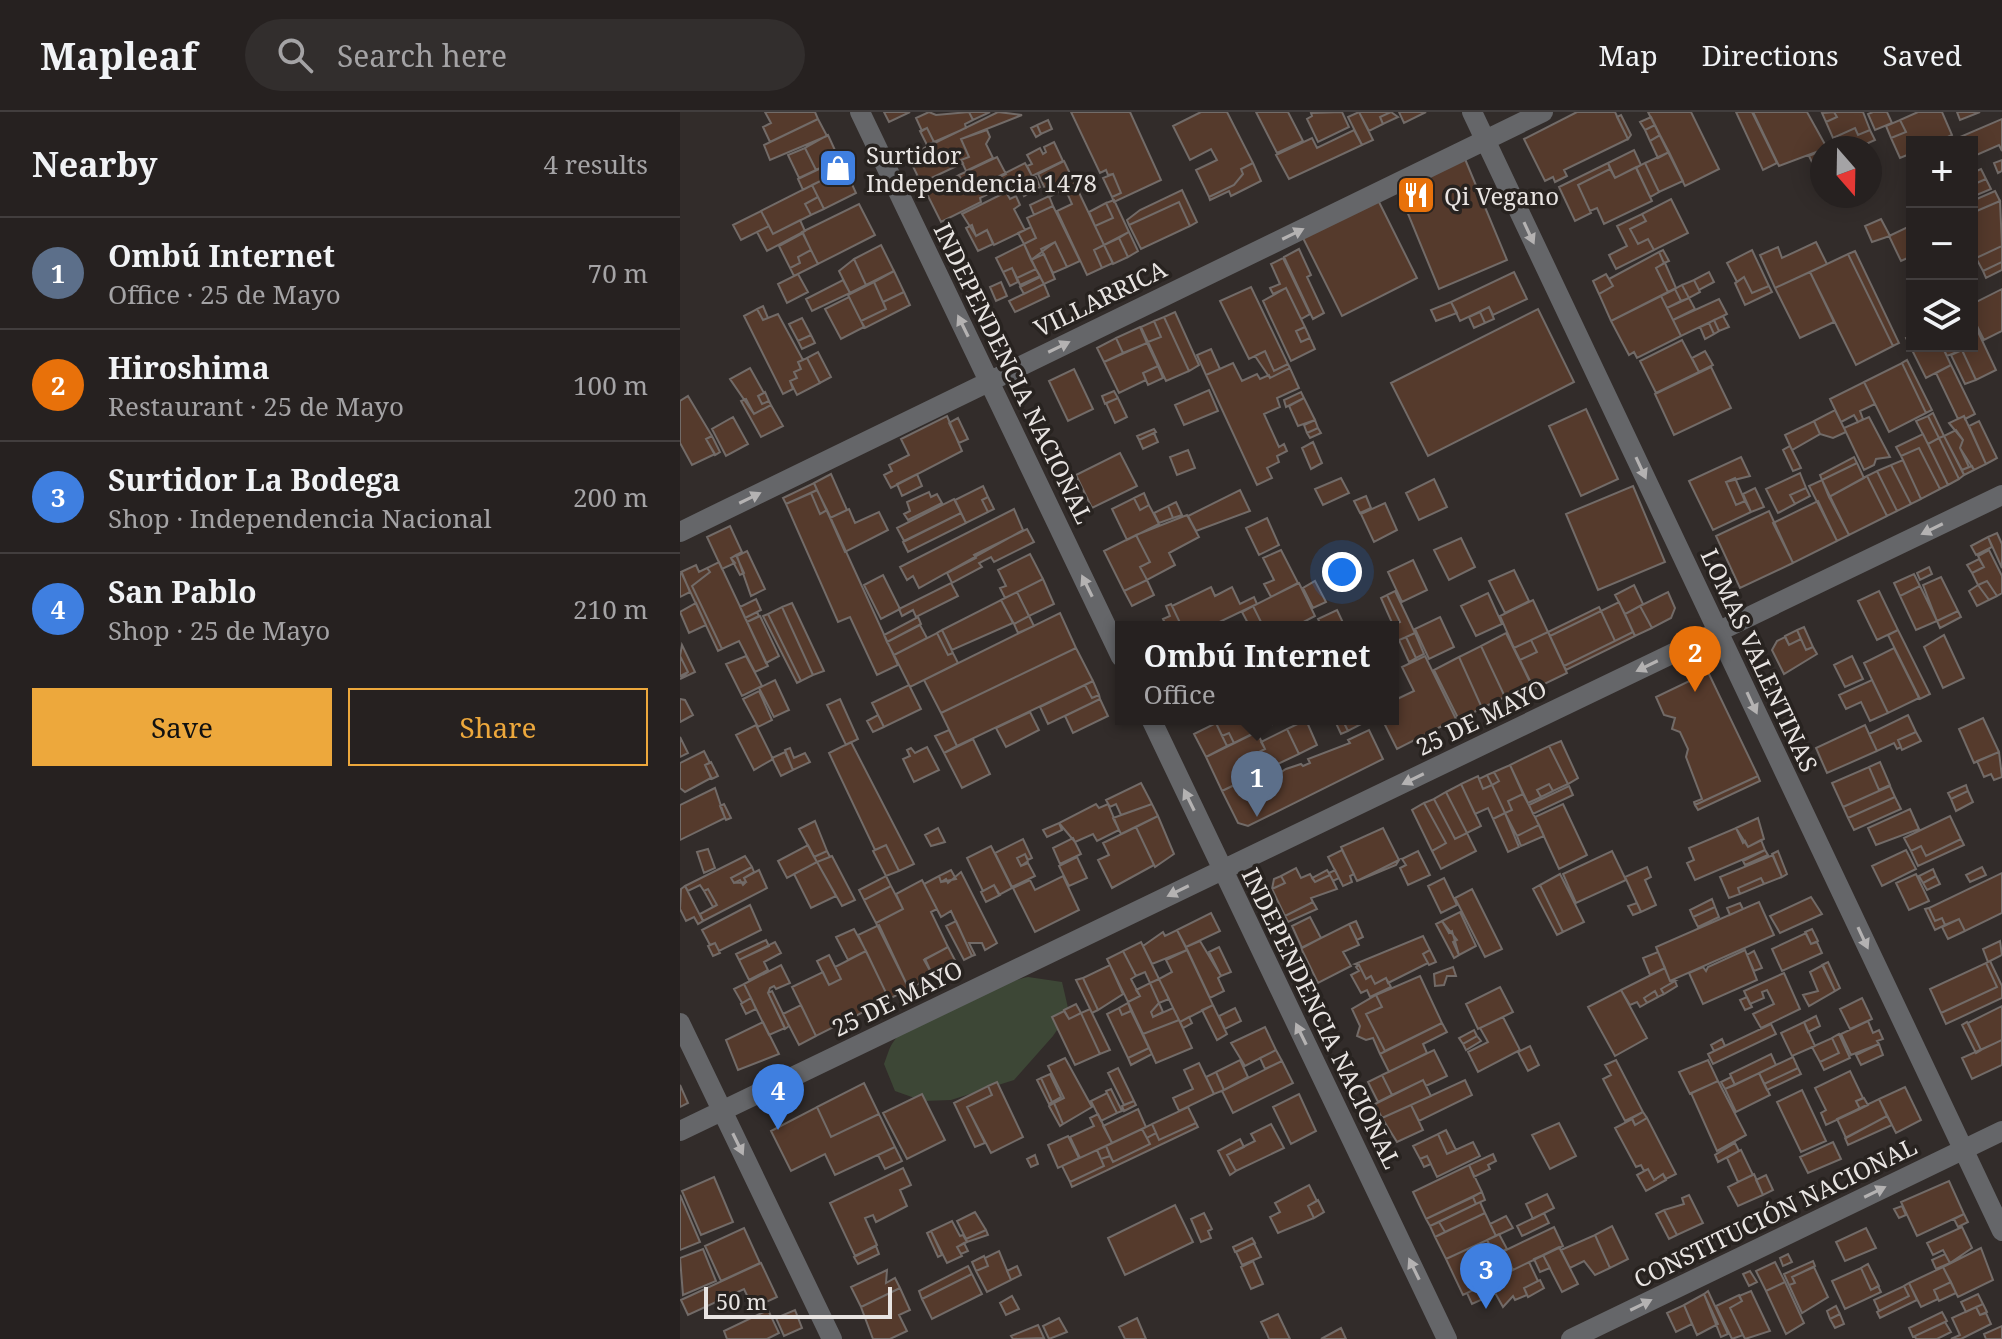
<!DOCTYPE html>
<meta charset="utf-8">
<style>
:root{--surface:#262120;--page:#322e2d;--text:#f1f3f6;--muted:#a4a3a5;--line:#423e3e;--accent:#eda83c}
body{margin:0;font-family:"Noto Serif",serif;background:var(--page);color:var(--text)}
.controls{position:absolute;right:24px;top:24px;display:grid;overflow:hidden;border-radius:0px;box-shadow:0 4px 20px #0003}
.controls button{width:72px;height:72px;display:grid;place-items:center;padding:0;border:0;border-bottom:2px solid var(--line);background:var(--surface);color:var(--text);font:40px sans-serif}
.compass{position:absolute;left:1130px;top:24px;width:72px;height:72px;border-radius:50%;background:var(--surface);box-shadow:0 4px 20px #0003;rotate:160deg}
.scale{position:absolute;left:24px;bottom:20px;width:188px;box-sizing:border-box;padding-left:8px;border:4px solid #e8e4e2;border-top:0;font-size:22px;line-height:28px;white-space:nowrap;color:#e8e4e2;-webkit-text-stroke:6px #282320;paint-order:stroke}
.you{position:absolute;left:662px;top:460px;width:28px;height:28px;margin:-20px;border:6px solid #fff;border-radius:50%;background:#1a73e8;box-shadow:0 0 0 12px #1a73e833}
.badge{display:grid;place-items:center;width:52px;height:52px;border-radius:50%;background:var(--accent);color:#fff;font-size:26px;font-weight:700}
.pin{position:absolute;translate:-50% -66px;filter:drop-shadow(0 2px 4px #0008)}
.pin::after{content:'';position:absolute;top:42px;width:28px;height:24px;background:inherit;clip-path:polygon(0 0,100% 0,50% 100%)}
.popup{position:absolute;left:435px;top:509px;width:284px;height:104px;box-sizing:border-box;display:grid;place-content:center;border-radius:0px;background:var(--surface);filter:drop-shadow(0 2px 6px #0005);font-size:26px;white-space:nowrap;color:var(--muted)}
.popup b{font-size:30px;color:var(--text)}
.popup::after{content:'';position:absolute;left:50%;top:100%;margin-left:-16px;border:16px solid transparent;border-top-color:var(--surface)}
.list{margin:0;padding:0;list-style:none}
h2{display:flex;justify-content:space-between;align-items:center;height:104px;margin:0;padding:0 32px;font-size:34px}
h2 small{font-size:26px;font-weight:400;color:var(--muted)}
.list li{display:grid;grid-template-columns:52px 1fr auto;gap:24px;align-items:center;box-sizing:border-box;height:112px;padding:0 32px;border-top:2px solid var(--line)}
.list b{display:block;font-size:30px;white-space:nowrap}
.list p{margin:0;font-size:26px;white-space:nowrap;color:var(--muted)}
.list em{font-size:26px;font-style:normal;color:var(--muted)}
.actions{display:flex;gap:16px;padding:24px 32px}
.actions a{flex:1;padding:18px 0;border:2px solid var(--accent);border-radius:0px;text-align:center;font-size:28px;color:var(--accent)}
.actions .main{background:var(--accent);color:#111}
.icon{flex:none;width:44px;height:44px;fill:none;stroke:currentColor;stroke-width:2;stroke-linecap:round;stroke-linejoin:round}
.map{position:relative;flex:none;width:1322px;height:1227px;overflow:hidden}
header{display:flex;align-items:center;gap:48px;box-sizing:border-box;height:112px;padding:0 40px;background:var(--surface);border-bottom:2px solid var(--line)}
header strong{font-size:38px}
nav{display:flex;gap:44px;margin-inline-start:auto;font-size:28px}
.search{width:560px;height:72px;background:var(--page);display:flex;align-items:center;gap:20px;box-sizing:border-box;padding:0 28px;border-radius:44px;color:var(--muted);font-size:30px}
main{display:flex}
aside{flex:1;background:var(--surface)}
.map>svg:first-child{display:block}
.green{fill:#3d4736}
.building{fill:#553a2c;stroke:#726b68;stroke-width:2}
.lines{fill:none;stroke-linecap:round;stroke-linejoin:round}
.minor{stroke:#656669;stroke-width:20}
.oneway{fill:#b4b2b2}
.labels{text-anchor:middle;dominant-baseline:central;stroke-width:7;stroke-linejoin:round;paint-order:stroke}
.poi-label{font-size:24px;fill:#e8e4e2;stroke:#282320;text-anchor:start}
.street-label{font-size:24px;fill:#e8e4e2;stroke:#282320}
</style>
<header>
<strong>Mapleaf</strong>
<div class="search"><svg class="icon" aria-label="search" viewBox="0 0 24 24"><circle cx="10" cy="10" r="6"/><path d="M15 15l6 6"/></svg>Search here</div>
<nav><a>Map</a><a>Directions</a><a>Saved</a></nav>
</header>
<main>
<aside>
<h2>Nearby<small>4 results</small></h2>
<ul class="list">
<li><span class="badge" style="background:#5c6f8a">1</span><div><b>Ombú Internet</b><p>Office · 25 de Mayo</p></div><em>70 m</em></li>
<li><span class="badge" style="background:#e8710a">2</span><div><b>Hiroshima</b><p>Restaurant · 25 de Mayo</p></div><em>100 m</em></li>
<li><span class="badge" style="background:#3f7fe0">3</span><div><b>Surtidor La Bodega</b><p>Shop · Independencia Nacional</p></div><em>200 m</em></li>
<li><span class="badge" style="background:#3f7fe0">4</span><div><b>San Pablo</b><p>Shop · 25 de Mayo</p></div><em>210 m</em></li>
</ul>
<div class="actions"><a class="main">Save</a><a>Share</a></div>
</aside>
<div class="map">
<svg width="1322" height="1227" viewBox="0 0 1322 1227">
<rect width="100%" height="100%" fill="#322c2a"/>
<path class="green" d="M348,865L382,870L389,900L373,924L334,968L271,988L243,989L215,979L204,952C207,945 209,935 214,929C229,906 320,871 348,865Z"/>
<path class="building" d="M85,0H135L138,7L90,30L83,15L91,11Z
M204,0H230L209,10Z
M249,0L256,3L289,0L293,8L285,12L286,16L254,30L247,16L242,19L236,6Z
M289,0H310L293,8Z
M318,0L342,3L281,27L289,45L281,48L283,51L241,71L228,44Z
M391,0H450L481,68L434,90L432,85L441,81L433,62L428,63L426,58L420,61Z
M521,0H547L573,51L561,57L563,62L554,73L529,85L516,58L537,48L531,37L510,48L493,14Z
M576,0H608L623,29L597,41Z
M662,0L669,15L638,30L627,7L632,4L631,1Z
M679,0H711L700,5L703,12L689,19Z
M679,0L693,28L682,33L668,5Z
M711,0L718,5L703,12L700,5Z
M719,0H746L724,11Z
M897,0H935L948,27L884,58L887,64L875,70L873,65L865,69L844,27Z
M968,0H1011L1039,57L1005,74Z
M1056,0H1072L1097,51L1083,58Z
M1073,0H1127L1147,36L1099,54Z
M1154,0H1183L1190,18L1178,23L1175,16L1153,26L1146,10L1157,5Z
M1154,0L1157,5L1146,10L1142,1Z
M1193,0H1207L1212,11L1195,18L1188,2Z
M1238,0H1262L1272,23L1257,30H1232V41L1220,46L1211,26L1226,20L1220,8Z
M1277,0H1300L1280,8Z
M941,3L951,23L948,27L937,5Z
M971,5L975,13L965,18L960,10Z
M138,7L147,24L90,48L84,33Z
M1322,7V39L1319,33L1292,45V30H1282L1280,25Z
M368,8L372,17L361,22L357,13Z
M1220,8L1226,20L1211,26L1206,14Z
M357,13L361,22L356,25L351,16Z
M975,13L980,23L970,29L965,18Z
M247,16L254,30L247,33L240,19Z
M1175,16L1178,23L1190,18L1195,28L1177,36H1157L1153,26Z
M307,18L310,25L306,32L313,46L286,59L281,48L289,45L281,27Z
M674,18L682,33L609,67L596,43L632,26L637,36Z
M148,23L159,47L136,58L125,36Z
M980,23L989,40L978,46L970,29Z
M374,30L383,49L352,64L347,54L352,52L347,43L360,36L363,42L366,40L364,35Z
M125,36L136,58L119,66L108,43Z
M954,38L961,53L935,66L928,51Z
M1142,38V56L1136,58L1129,44Z
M989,40L1003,69L979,80L965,51Z
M317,45L326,62L288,80L279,63Z
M160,47L164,57L123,78L118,67Z
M785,47L827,148L759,177L717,75Z
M1322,48V59L1318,61L1314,51Z
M384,49L424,133L414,138L422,156L407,163L377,99L392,92L388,83L382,78L369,85L358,62Z
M345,51L352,64L315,82L311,74L307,76L310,81L300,86L301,90L261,110L246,80L279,63L288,80Z
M573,51L581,69L551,84L549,79L530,88L529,85L554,73L563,62L561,57Z
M928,51L930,57L898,73L911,101L895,109L879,75Z
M965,51L979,80L970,85L956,56Z
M956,55L972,89L924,112L917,96L910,99L898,73L930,57L935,66Z
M165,57L176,81L144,97L132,73Z
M1301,57L1306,67L1292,73V61Z
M433,62L441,81L432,85L423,66Z
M356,65L360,75L344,84L339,74Z
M1306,67L1311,77L1292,85V73Z
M132,73L138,85L125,92L131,103L93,122L81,99Z
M502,78L517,110L510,114L499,90L449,113L447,108L460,98Z
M1315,79L1320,89L1292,101V89Z
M326,80L330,87L336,84L340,93L334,97L345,118L314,133L307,118L296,124L282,102Z
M369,84L373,94L354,103L350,93Z
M138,85L144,97L131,103L125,92Z
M697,86L737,166L662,204L622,124Z
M991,87L1008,121L974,138L968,127L958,132L950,117L966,109L962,102Z
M434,88L449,120L424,133L415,114L433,106L426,91Z
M1320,89L1322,134L1292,148V101Z
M499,90L510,114L461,137L449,113Z
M426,91L433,106L415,114L409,100Z
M179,92L195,123L138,152L122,120Z
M373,94L400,149L387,155L375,130L351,148L344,132L356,126L347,106Z
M81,99L89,114L61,128L53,113Z
M962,102L966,109L950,117L958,132L968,127L974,138L936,157L929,143L947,134L937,114Z
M1201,107L1210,124L1192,130L1185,114Z
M120,108L125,119L87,139L77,120L89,114L93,122Z
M292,113L296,124L307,118L313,132L298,139L286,116Z
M1232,113V144L1221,149L1209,124Z
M351,115L356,126L344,132L338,121Z
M449,120L458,139L448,145L439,126Z
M123,121L131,138L118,145L120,151L110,156L99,134Z
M439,126L448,145L433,152L424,133Z
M375,130L387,155L373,161L361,137Z
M1136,130L1147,152L1095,176L1080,143L1098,135L1102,146Z
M344,132L356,157L337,166L332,156L323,160L316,146Z
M201,133L214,159L186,173L174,147Z
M424,133L433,151L422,156L414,138Z
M1322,134V150L1303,159L1296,146Z
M619,137L631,163L627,165L644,201L633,207L604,145Z
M131,138L138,152L114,164L110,156L120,151L118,145Z
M983,138L989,149L984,151L979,140Z
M1072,138L1089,174L1072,181L1064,165L1057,170L1047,151Z
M1175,139L1219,231L1213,234L1168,142Z
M979,140L984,151L976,156L988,180L931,209L919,182L933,174L929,167Z
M364,142L375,167L364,172L351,148Z
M1168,142L1213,234L1176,253L1130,160Z
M603,146L630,202L621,207L606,176L593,182L590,176L600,172L591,152Z
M174,147L186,173L170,181L159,159Z
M1322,150V158L1306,166L1303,159Z
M985,151L996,176L988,180L976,156Z
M332,156L338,170L330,174L323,160Z
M356,157L360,164L340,173L337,166Z
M214,159L224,180L203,190L194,170Z
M834,160L847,187L813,203L809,195L780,209L771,190Z
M1029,160L1034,170L1019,178L1014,168Z
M1130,160L1154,210L1120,226L1095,176Z
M118,162L128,180L107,191L98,172Z
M926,162L933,174L919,182L913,169Z
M360,165L364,172L344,182L340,175Z
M1064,165L1072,181L1089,174L1092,180L1065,193L1055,171Z
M163,168L170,181L132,199L126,187Z
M1014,168L1020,180L1009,186L1002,173Z
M194,170L206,197L181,209L168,183Z
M321,170L327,184L316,189L310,175Z
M364,172L369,184L335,200L329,189Z
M1002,173L1009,186L1001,189L995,177Z
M571,175L608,252L594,259L585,239L569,247L540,189Z
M606,176L625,215L616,219L621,230L630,226L635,237L611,249L583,189Z
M995,177L1001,189L987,196L981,184Z
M1322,177V219L1304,228L1292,204V192Z
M224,180L230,193L185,216L181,209L206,197L203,190Z
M981,184L1001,224L957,246L954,240L949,243L931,209Z
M169,185L184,215L161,227L145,197Z
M1009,186L1015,197L993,208L987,196Z
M1039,187L1047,202L1001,224L993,208Z
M771,190L777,201L756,209L751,198Z
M83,194L88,206L83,208L77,197Z
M809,195L814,207L805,211L800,200Z
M77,197L83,208L98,202L123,248L118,250L121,257L114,260L117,266L110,269L113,277L103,282L64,204Z
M858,197L894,270L748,344L711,271Z
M495,200L519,253L509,259L484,205Z
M800,200L805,211L794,216L789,205Z
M1043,204L1049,215L1039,219L1034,208Z
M484,205L509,259L486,269L468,230L481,225L474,209Z
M122,206L131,223L118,229L109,212Z
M1292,207L1316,258L1296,268L1280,234H1292Z
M1034,208L1039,219L1034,222L1029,211Z
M474,209L481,225L468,230L461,215Z
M1029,211L1034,222L1025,227L1020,215Z
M460,215L467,231L443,241L436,226Z
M625,215L630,226L621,230L616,219Z
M131,223L135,231L122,237L118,229Z
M1232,223V234H1262L1271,253L1246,266L1226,226Z
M436,226L443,241L424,250L417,236Z
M1002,228L1019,260L976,281L960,249Z
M467,231L478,254L463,261L466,268L439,281L424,250Z
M1262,234H1280L1282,238L1267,244Z
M531,237L540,257L526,263L517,243Z
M1282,238L1296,268L1285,272L1271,243Z
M585,239L594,259L608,252L610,256L590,266L575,244Z
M1025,239L1033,253L1019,260L1012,246Z
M138,240L151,265L140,271L127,246Z
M127,246L140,271L117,283L110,269L117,266L114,260L121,257L118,250Z
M1227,248L1252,298L1246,301L1222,251Z
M553,251L562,269L577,262L580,267L589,263L590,266L610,256L619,276L597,286L600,295L584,302L599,335L604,332L607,339L597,344L599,350L587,356L592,366L577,373L526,263Z
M1222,251L1246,301L1209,320L1184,270Z
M1271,253L1295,302L1285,307L1284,304L1278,307L1256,261Z
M478,254L483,266L468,273L463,261Z
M1031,255L1051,296L994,323L975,282Z
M70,256L84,281L78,284L82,292L89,289L91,293L74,302L50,267Z
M394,257L413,297L388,309L369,269Z
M1184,270L1195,292L1180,299L1183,307L1178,310L1174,303L1161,310L1150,287Z
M529,278L538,299L504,313L495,293Z
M434,279L438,286L425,292L422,284Z
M85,280L89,289L82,292L78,284Z
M621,280L624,286L606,295L604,288Z
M8,284L32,324L26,327L35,342L12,353L0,331V289Z
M438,286L447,305L435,311L426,291Z
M624,286L635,308L618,314L609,294Z
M66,287L74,302L91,293L103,314L81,325L61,289Z
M906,297L938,367L901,384L869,314Z
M1155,298L1166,320L1153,326L1140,322L1134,309Z
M1253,301L1264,324L1259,326L1248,304Z
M267,304L282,339L211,376L204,363L212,359L209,353L229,343L221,327Z
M1248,304L1259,326L1248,332L1236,309Z
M1284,304L1306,352L1294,358L1280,336L1283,328L1269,311Z
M53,305L68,332L46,344L32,317Z
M1189,305L1210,345L1196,347L1194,353L1184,358L1164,316Z
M278,306L288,327L279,331L269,311Z
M635,308L638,316L627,321L624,313Z
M1134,309L1140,322L1112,338L1105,323Z
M1299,309L1317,346L1306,352L1289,314Z
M638,316L641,321L630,326L627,321Z
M474,317L476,320L459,328L457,324Z
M1276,318L1283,328L1280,336L1289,355L1282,358L1264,324Z
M474,321L478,330L463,337L459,328Z
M1243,322L1268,373L1260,377L1239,336L1221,344L1216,335Z
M32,324L40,340L35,343L26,327Z
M1264,324L1284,363L1279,367L1259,326Z
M1259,326L1279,367L1268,373L1248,332Z
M633,330L642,351L631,357L622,336Z
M1110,334L1121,356L1113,359L1103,338Z
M1239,336L1260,377L1241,387L1221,344Z
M508,338L515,356L497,363L490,345Z
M440,341L457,374L412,396L396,363Z
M1061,345L1070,364L1046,370L1056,393L1065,389L1071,400L1033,418L1009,369Z
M1174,345L1177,351L1142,368L1140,363Z
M1223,348L1241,387L1231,392L1211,353Z
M1177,351L1184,366L1149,385L1142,368Z
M1211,353L1231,392L1217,399L1197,359Z
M1292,354L1294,358L1284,363L1282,358Z
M1197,359L1217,399L1207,404L1187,364Z
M1120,361L1126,376L1110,383L1115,392L1098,401L1086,377Z
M151,362L167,398L150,406L134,371Z
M237,362L242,374L222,384L217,372Z
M1187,364L1207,404L1169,423L1149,385Z
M661,366L669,381L643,393L635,377Z
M1055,366L1065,389L1056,393L1046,370Z
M754,367L767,395L739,408L726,381Z
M1142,368L1169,423L1157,429L1129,374Z
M134,371L137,378L106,392L103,386Z
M303,374L308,385L302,388L308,400L286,411L275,388Z
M953,374L985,450L918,478L886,402Z
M1075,376L1084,395L1071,400L1063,382Z
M1126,376L1130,384L1115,392L1110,383Z
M137,378L147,398L140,402L131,381Z
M560,378L570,399L516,419L508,404Z
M249,380L251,385L257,382L262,391L228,408L224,402L230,399L227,390Z
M131,381L140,402L147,398L218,553L197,563L170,505L158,510L106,392Z
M464,381L469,393L460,398L454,386Z
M686,384L691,396L680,401L674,389Z
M308,385L314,397L308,400L302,388Z
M454,386L460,398L469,393L479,412L447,428L432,397Z
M274,387L281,401L224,429L217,416Z
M1138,389L1157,429L1113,451L1093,411Z
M496,390L502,403L493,406L488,394Z
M705,391L717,418L694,430L681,402Z
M488,394L493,406L479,411L474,401Z
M169,397L175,411L199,400L208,418L165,440L150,406Z
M334,397L343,418L239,476L233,464L227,468L220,455Z
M1089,399L1113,451L1060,476L1036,424Z
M281,401L286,411L228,440L223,430Z
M507,403L519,425L489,441L495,453L467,468L460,455L470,450L456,423Z
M587,406L599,433L579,443L566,416Z
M50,414L62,440L51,446L55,451L42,457L27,425Z
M347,417L354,430L314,450L311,445L299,451L302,455L272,471L267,461L296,446L294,443Z
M1317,421L1322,432V456L1308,425Z
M456,423L470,450L460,455L467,468L444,479L424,439Z
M1308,425L1312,435L1296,443L1291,434Z
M781,426L795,455L769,468L754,438Z
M601,438L618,471L591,485L584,472L594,468L583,446Z
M1309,438L1322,464V481L1317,484L1307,469L1298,473L1292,461L1304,455L1298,444Z
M67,439L85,477L71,484L57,444Z
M350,442L363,467L325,486L320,476L326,474L318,458Z
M56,443L64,461L60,463L51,446Z
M1299,447L1304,455L1292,461L1287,453Z
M733,448L747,478L722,490L708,460Z
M39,450L88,554L75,560L59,529L42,537L12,474L30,460L27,456Z
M16,453L19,460L27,456L30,460L12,474L42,537L38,539L1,460Z
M1249,455L1252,462L1240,468L1237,461Z
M834,458L849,489L825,501L809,469Z
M2,461L10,480L0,485V462Z
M1234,462L1240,474L1220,484L1214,471Z
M203,463L220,497L201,507L184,473Z
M1261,465L1278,499L1257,509L1243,473Z
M363,467L374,492L349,504L337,480Z
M467,468L474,483L452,494L444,479Z
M635,469L646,490L633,496L623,476Z
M1307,469L1317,484L1309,488L1298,473Z
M271,471L278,484L236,505L233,498L222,504L219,497Z
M619,471L635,504L614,515L582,512L573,494Z
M954,473L963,492L945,502L935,483Z
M1298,473L1309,488L1297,494L1289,479Z
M1240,474L1257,509L1236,518L1220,484Z
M531,475L535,484L552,475L560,492L574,485L577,492L529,515H502L492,494Z
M715,479L735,521L713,531V515H708L720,510L707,483Z
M1199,479L1218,518L1197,528L1178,489Z
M337,480L349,504L334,512L321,488Z
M988,480L995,496L991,506L972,516L960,494Z
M808,481L822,512L796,524L781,494Z
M707,483L720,510L713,513L701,486Z
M76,487L81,498L65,506L60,495Z
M321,488L333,511L272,538L262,518Z
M853,488L868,520L834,536L820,504Z
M939,490L953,520L935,529L921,499Z
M16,491L26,513L9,521L0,500Z
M112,491L144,559L133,563L102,495Z
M491,492L492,494L502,515H487L483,507L490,504L486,494Z
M573,494L582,512L570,515L562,500Z
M960,494L972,516L955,524L945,502Z
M102,495L133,563L121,569L88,502Z
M919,495L921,499L870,524L868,520Z
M657,498L665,515H642L638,507Z
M921,499L935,529L884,554L870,524Z
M1278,499L1281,505L1260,516L1257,509Z
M77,500L79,504L67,510L65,506Z
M380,501L396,536L261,601L244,568Z
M88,502L121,569L117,571L83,504Z
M80,504L99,544L86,551L67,510Z
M349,504L354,514L338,521L334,512Z
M238,505L241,512L207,530L204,523Z
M760,505L774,535L749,547L735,517Z
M240,513L247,526L214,543L207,530Z
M1124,515L1133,535L1126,538L1117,518Z
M262,518L273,541L268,543L257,521Z
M1117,518L1121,527L1109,533L1105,524Z
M1218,518L1250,582L1240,587L1208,523Z
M868,520L887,561L854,577L840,548L857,540L851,528Z
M953,520L955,524L886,558L884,554Z
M257,521L268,543L273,541L278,551L230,575L214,543Z
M735,521L744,542L736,546L726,525Z
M826,521L851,572L825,585L801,534Z
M1264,523L1284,566L1263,576L1244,535Z
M726,525L736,546L729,550L719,528Z
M1105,525L1109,533L1121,527L1126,538L1133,535L1137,542L1104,562L1092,538L1097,529Z
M851,528L857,540L840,548L834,536Z
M2,533L15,560L0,567L8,560L0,544Z
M801,534L825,585L802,596L779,545Z
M396,536L413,569L277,634L261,601Z
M1214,536L1239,586L1208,601L1184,551Z
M0,544L8,560L0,564Z
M66,544L82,574L62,584L46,552Z
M745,544L776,607L717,637L702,607H713V589L734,579L722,555Z
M1172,544L1183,567L1165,575L1154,553Z
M779,545L802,596L779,608L754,558Z
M1028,560L1078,664L1015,693L1014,690L1022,687L1006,645L1008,637L1000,620L992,617L995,606L984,603L976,585Z
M95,568L109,598L94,605L79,576Z
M1192,568L1208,601L1190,609L1181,590L1166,597L1159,583Z
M413,569L419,583L412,586L405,573Z
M229,573L241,597L204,615L192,591Z
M405,573L412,586L419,583L420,587L368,612L360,595Z
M79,579L92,608L78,615L63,587Z
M0,587L5,588L13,603L0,610Z
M160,587L178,627L166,633L147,593Z
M420,587L428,604L393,621L385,604Z
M350,600L359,618L326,635L316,616Z
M198,603L204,615L193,620L187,609Z
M1228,603L1236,620L1218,628L1221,635L1217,637L1214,631L1197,639L1189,622Z
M1303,606L1319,640L1294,651L1279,617Z
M534,607H577L582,617L554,631L549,621L542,624Z
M577,607H593L595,611L582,617Z
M654,607H662L668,619L661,622Z
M662,607H686L687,609L668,619Z
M626,608L637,633L619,642L607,617Z
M536,611L547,634L526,645L514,622Z
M76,613L93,647L74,658L56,623Z
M1185,613L1197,639L1147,661L1136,636Z
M607,617L619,642L585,658L577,641L585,637L581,630Z
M269,618L277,634L264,641L255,624Z
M689,618L703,647L568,714L558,711L542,679L569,666L574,677L606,657L621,652L623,654L630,651L628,647L670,631L668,628Z
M577,620L585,637L577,641L585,658L542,679L526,645Z
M1236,620L1241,629L1222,638L1218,628Z
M549,621L554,631L547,634L542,624Z
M0,625L8,641L0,645Z
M293,627L310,662L282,676L264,641Z
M881,629L898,666L888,672L869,634Z
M171,630L234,752L219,759L206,733L195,738L149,641Z
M869,634L888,672L873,679L869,672L857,678L861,685L848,691L830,653Z
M247,635L259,658L234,670L223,647L230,644L227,638L231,636L235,641Z
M110,636L114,646L125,641L130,650L113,658L105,638Z
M24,639L30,651L25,653L31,666L5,680L0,676V651Z
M105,640L113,658L101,664L92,646Z
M1319,640L1322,665L1314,668L1311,662L1304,665L1297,649Z
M31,650L38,664L32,667L25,653Z
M1200,650L1210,673L1199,678L1189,655Z
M830,653L843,682L828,689L832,698L825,701L812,673L819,669L814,660Z
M1189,655L1199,678L1210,674L1163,695L1152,671Z
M814,660L819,669L812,673L807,663Z
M807,663L812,673L803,677L799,667Z
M798,664L803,677L812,673L825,701L813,707L808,696L795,702L781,672Z
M1078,664L1080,669L1018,698L1015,693Z
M461,671L472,692L441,703L436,692L430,695L426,688Z
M781,672L801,714L787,721L766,680Z
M869,672L873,679L861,685L857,678Z
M1286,673L1288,679L1271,687L1268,681Z
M889,674L893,683L853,702L849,693Z
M1210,674L1215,685L1168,706L1163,695Z
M35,676L45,706L0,728V693Z
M1288,679L1293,690L1276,699L1271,687Z
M766,680L787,721L775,727L754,687Z
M843,682L859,713L837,724L825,701L832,698L828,689Z
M1215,685L1221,697L1174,718L1168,706Z
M754,687L775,727L787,721L796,739L761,757L752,739L766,731L744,691Z
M744,691L766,731L752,739L732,698Z
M44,692L51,706L46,708L40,694Z
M416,692L419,696L428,692L439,718L417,729L413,722L395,730L379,711Z
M472,692L478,704L441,722L433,706Z
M883,692L907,743L879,757L855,705Z
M1230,697L1239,717L1196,733L1188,716Z
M825,701L839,735L828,740L813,707Z
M478,704L494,742L475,755L456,715Z
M1270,704L1281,727L1246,744L1241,734L1231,739L1224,726Z
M1078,706L1084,727L1068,735L1056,716Z
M135,709L147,739L134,745L119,717Z
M379,711L382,718L367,725L363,718Z
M859,713L864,724L841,734L837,724Z
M456,715L474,753L432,776L418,748L429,743L423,731Z
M258,716L265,730L251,734L245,723Z
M703,716L719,748L677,769L661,735Z
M1056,716L1063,731L1065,729L1068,735L1081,728L1085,738L1015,768L1007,751L1014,748L1009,736Z
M393,726L401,742L380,752L373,736Z
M343,727L352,746L348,748L345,742L337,746L341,754L348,751L355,764L332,775L315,741Z
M1281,727L1284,733L1238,754L1231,739L1241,734L1246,744Z
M128,733L137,750L107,766L98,749Z
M206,733L219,759L206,764L193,739Z
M311,734L332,776L319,783L314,773L303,779L287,746Z
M28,737L35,756L24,761L17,740Z
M662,738L674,762L670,764L672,770L663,774L648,745Z
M1085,738L1088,743L1065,753L1063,749Z
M1226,738L1236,757L1202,774L1192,754Z
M147,739L150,745L137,750L134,745Z
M738,739L750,763L728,773L720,756L726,753L722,747Z
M932,739L946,768L896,791L883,762Z
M1098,739L1107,762L1102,765L1092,742Z
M345,742L348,749L341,754L337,746Z
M1093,743L1102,765L1084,772L1081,766L1058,776L1060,782L1049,786L1040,765Z
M65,744L72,755L51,766L54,771L60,768L63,773L66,770L64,766L79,758L87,776L23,809L20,802L37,793L28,777L24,779L20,773L8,779L5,774Z
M152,744L175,788L162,794L137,750Z
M397,745L407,766L389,774L379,754Z
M719,748L716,753L677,769Z
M137,750L156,784L131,796L114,762Z
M72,755L74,760L64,766L66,770L54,771L51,766Z
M967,755L971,765L965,768L976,793L961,800L945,765Z
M1302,755L1306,763L1290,770L1286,763Z
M616,756L621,766L630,762L635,770L650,763L657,777L631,786L633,790L605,804L592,777L605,771L601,764Z
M1253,757L1256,764L1243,771L1239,764Z
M271,758L276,767L261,770L259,764Z
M647,758L650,763L635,770L632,766Z
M655,758L659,766L653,769L649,761Z
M281,760L317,831L305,838L302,831H289L295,843L292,844L271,799L261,805L244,772L259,764L261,770L266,767L268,771Z
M1322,761V801L1285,819L1279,807L1265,813L1262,806L1255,809L1249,796Z
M880,762L904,810L883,820L860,773Z
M1236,762L1249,789L1229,798L1216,771Z
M206,764L211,774L184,788L179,778Z
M383,764L399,798L355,820L333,776L350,768L355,778Z
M601,764L605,771L592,777L594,767Z
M1256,764L1260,772L1247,778L1243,771Z
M764,766L777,793L761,801L748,774Z
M1081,766L1084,772L1060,782L1058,776Z
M242,768L257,797L251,800L268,835L244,848L253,864L229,877L196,811L223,797L216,782Z
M314,773L320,783L306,790L301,780Z
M860,773L883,820L877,823L853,777Z
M5,774L23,809L18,812L14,805L6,809L0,797L1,777Z
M211,774L223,797L196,811L184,788Z
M28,777L37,793L33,795L24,779Z
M792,777L822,837L805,845L775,786Z
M1131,785L1142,802L1100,821L1090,804Z
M1032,787L1035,795L1013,805L1010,798Z
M633,790L637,797L608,810L605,804Z
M1079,790L1094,823L990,869L976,835Z
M957,791L961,800L953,803L948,794Z
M1060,791L1063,797L1050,803L1047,796Z
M70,793L81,818L39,839L35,831L30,833L22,818Z
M1035,795L1039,805L1018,815L1013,805Z
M1249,796L1255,809L1262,806L1265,813L1255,818L1245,797Z
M780,800L796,834L779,843L772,819L769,821L762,809Z
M531,801L540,819L506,835L497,818Z
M630,805L641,826L622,836L612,814Z
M1279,807L1285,819L1268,827L1262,815Z
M276,809L292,844L284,848L266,814Z
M676,809L683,825L677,828L669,812Z
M762,809L777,828L773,830L779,843L774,846L756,812Z
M669,812L679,833L663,840L671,854L638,871L621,836Z
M199,813L229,877L209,887L178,823Z
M174,817L186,839L168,848L156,825Z
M1132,817L1138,829L1131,832L1125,820Z
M497,818L507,838L472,852L463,834L483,820L485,824Z
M1126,821L1131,832L1137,830L1142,841L1102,859L1092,837Z
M743,824L750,838L743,842L748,851L708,871L706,866L695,872L691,864L686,867L679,853L675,852Z
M86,828L89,834L59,848L56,842Z
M520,829L541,864L538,866L544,879L530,886L506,835Z
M1320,829L1322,843L1308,850L1303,837Z
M95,830L101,841L84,850L88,858L69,868L59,848Z
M461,830L479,867L470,871L465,860L456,864L443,839Z
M35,831L40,841L33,844L28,834Z
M268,835L277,852L253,864L245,847Z
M539,835L551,860L541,864L529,840Z
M507,838L533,893L500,910L479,867L492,860L486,848Z
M750,838L756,850L749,853L743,842Z
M1065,838L1077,868L1023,892L1009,861L1023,855L1026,859L1028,855Z
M186,839L209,887L136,924L112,875L143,860L149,873L161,867L155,855Z
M443,839L456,864L451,867L460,884L448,890L427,847Z
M1074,839L1082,856L1074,859L1067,843Z
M978,840L985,856L970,863L963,846Z
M149,843L161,867L149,873L137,849Z
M1310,849L1322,874V886L1266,912L1261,901L1317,875L1306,851Z
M1148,850L1160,876L1155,879L1142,853Z
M1306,851L1317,875L1261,901L1250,877Z
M101,853L110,871L96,877L94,874L90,876L88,881L105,916L89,923L64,872Z
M430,853L443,882L418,898L403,866Z
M679,853L686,867L691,864L695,872L706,866L711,875L690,885L687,878L681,881L671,863L679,859L676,855Z
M1143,853L1155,879L1129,894L1123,883L1138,879L1130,860Z
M773,855L776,864H767L764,873L755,874L754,862Z
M985,856L990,869H995L981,877L984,882L978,885L975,879L964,886L967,891L960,895L957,890L950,893L941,878Z
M1104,861L1120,897L1081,916L1073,902L1094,892L1087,878L1082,880L1084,886L1070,892L1064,879Z
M740,864L762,911L705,939L686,902L702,895L696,883Z
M403,866L418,898L412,901L396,868Z
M479,867L489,887L479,891L470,871Z
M995,869L997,874L984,882L981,877Z
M470,871L479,891L471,900L473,905L493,896L499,908L463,922L448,890L460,884L456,878Z
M64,872L71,886L62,891L54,877Z
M820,875L833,900L798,917L786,892Z
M941,878L967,926L935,944L908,895Z
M92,879L109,914L105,917L88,881Z
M975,879L978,885L967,891L964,886Z
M696,883L702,895L686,902L705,939L700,942L693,926L686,928L677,924L680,914L672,897Z
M1067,885L1072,895L1065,898L1060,888Z
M71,886L76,897L66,902L61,892Z
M1182,886L1192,907L1170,917L1160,897Z
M448,891L451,899L442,903L439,896Z
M479,891L483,900L473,905L471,900Z
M396,892L401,901L389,907L384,898Z
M121,893L136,924L119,933L103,902Z
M533,893L547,922L537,928L522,898Z
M1322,894V928L1301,938L1288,911Z
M439,896L442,903L451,899L469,936L448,946L427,902Z
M555,896L561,909L545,917L539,904Z
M410,897L430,938L420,942L401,901Z
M384,899L389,907L401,901L420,942L395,953L372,905Z
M1136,904L1140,914L1128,920L1124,910Z
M509,905L512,911L503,916L500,910Z
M823,905L840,938L798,960L788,940L808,930L800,916Z
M499,908L512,936L476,951L463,922Z
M1188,909L1193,921L1199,918L1203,927L1197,929L1199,932L1171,943L1161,922Z
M83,910L99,942L58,958L46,928Z
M1124,910L1135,934L1112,944L1101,921Z
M1287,910L1301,938L1296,941L1282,913Z
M762,911L767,920L743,932L747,941L709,960L700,942Z
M1091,912L1096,922L1033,952L1028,942Z
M585,915L596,938L565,954L551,931Z
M794,918L797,924L783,932L779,926Z
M1159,922L1170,946L1144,958L1140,950L1159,941L1152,926Z
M797,924L801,929L786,938L783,932Z
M1152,926L1159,941L1140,950L1132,935Z
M1042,927L1045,934L1034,939L1031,933Z
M1322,928V953L1292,967L1282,946Z
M1199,932L1203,943L1181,953L1176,943Z
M850,934L859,953L848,959L838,940Z
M469,936L472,942L451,953L448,946Z
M596,938L602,949L585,957L580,946Z
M754,938L767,964L746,974L743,968L712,983L702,963Z
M1091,942L1096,953L1055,973L1050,962Z
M1113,945L1118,956L1084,972L1079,961Z
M385,946L412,995L383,1012L374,991L384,986L368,954Z
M560,948L568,965L544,978L536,960Z
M936,948L963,1000L945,1009L923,967L931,963L925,953Z
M1028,948L1038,969L1010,982L999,960Z
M602,949L613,971L553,1001L542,979Z
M519,951L534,982L499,999L493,986L513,977L504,958Z
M438,956L454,989L444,993L428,961Z
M1118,956L1121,962L1087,978L1084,972Z
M1170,959L1183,986L1176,989L1180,997L1146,1013L1141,1001L1146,998L1135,976Z
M536,960L544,978L534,982L526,965Z
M1079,961L1090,983L1056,1000L1045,977Z
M370,962L381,985L372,990L361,966Z
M702,963L712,983L698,990L688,970Z
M1051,965L1055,973L1045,977L1041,970Z
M361,966L372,990L369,992L357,968Z
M743,968L751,984L702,1006L695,992Z
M785,968L792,983L739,1009L731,993Z
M1038,969L1066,1023L1037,1039L1011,981Z
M317,970L343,1025L311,1041L287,995L312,983L308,974Z
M184,971L199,1002L151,1025L137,995Z
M0,973L8,991L0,995Z
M308,974L312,983L287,995L305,1031L295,1035L274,991Z
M1225,975L1241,1008L1216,1021L1199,987Z
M431,977L442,999L437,1001L426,979Z
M1122,978L1146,1029L1121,1040L1097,990Z
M427,981L437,1001L421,1009L411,989Z
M242,982L265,1028L227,1047L203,1001Z
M619,982L636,1019L611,1032L593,995Z
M1184,986L1188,993L1180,997L1176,989Z
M1199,987L1207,1004L1166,1026L1157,1007Z
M454,989L456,993L444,999L442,994Z
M374,991L383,1012L380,1014L369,994Z
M731,993L743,1018L717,1030L702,1006Z
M137,995L151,1025L199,1002L215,1035L155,1063L145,1042L111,1059L91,1019Z
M508,995L516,1011L479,1028L472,1012Z
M458,997L466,1015L432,1031L423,1014Z
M963,1000L967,1006L955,1013L952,1006Z
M418,1002L432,1031L400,1046L390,1025L414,1014L410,1006Z
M1207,1004L1212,1013L1168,1033L1165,1026Z
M967,1006L996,1062L986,1067L983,1062L974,1068L968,1057L964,1059L961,1053L956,1055L935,1016L952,1007L955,1013Z
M516,1011L518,1015L392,1075L390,1070L424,1054L421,1047L430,1044L433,1050L470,1032L467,1026L476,1021L479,1028Z
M879,1011L896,1044L870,1057L852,1023Z
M472,1012L476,1021L467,1026L462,1017Z
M591,1012L604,1036L556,1059L547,1043L575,1029L571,1022Z
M462,1017L470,1032L433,1050L426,1034Z
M766,1018L776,1038L767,1042L758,1022Z
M758,1022L767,1042L793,1030L800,1044L757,1065L747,1044L740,1047L733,1034Z
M388,1024L399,1046L378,1056L368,1033Z
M560,1027L564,1035L547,1043L556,1059L550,1063L538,1039Z
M1153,1030L1161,1047L1128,1061L1120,1045Z
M1055,1031L1059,1039L1038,1050L1035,1043Z
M426,1034L430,1044L421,1047L417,1038Z
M215,1035L222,1049L205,1057L198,1043Z
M417,1038L424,1054L390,1070L382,1054Z
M1061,1038L1073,1063L1058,1070L1047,1046Z
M813,1042L816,1049L808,1053L810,1057L794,1065L789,1053Z
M355,1043L358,1052L351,1055L347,1047Z
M747,1044L751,1052L744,1055L740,1047Z
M789,1053L802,1080L746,1107L733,1080Z
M223,1056L231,1073L220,1078L227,1094L196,1110L193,1103L185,1106L197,1133L175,1144L150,1091Z
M968,1057L974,1068L983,1062L986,1068L966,1079L957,1063Z
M1074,1062L1083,1083L1058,1094L1048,1075Z
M1086,1063L1093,1078L1083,1083L1076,1068Z
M34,1065L53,1110L21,1123L2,1079Z
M1269,1069L1284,1102L1237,1124L1221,1090Z
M629,1073L637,1089L628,1094L634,1106L598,1121L590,1105L600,1100L595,1091Z
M802,1080L805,1088L796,1092L793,1085Z
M867,1082L874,1096L853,1107L846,1092Z
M0,1083L20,1130L0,1138Z
M1009,1083L1023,1111L997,1123L984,1098L1004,1092L1002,1086Z
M793,1085L796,1092L750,1114L746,1107Z
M638,1088L644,1100L634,1106L628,1094Z
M800,1090L805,1101L765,1120L759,1110Z
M495,1093L513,1130L445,1163L428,1126Z
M1222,1094L1226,1103L1219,1106L1214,1097Z
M984,1098L997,1123L989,1127L976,1102Z
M295,1100L306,1118L286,1127L277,1109Z
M524,1101L532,1117L528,1119L531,1126L521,1130L511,1107Z
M805,1101L816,1124L766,1147L755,1125Z
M864,1101L869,1111L842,1124L837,1114Z
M1284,1102L1288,1110L1278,1115L1274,1107Z
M826,1104L833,1116L816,1124L810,1112Z
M272,1109L280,1124L283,1123L287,1130L277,1135L282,1144L267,1151L251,1119Z
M759,1110L765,1120L755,1125L750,1114Z
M932,1114L948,1147L930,1156L915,1123Z
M874,1115L883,1134L833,1158L824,1139Z
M1282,1115L1292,1136L1270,1151L1263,1138L1253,1143L1247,1131Z
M64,1116L80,1151L41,1169L25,1134Z
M1186,1116L1196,1136L1165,1149L1156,1130Z
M306,1118L308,1123L287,1130L286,1127Z
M251,1119L262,1143L258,1145L247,1121Z
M819,1122L827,1137L815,1143L807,1128Z
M915,1123L930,1156L915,1163L904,1149L890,1156L881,1138Z
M572,1126L575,1131L555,1140L553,1135Z
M807,1128L824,1163L783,1183L766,1147Z
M284,1131L288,1139L281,1142L277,1135Z
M574,1131L581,1145L562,1153L556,1140Z
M196,1134L199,1142L178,1152L174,1145Z
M879,1135L898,1172L882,1180L863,1143Z
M1301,1136L1313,1168L1278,1185L1263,1155Z
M23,1137L36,1169L3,1183L0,1146Z
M319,1139L331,1168L307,1180L296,1159L308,1154L305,1146Z
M1108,1142L1112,1150L1103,1154L1100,1146Z
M1265,1142L1270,1151L1256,1157L1252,1148Z
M863,1143L870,1156L860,1160L854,1147Z
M304,1144L308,1154L296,1159L292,1150Z
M573,1149L583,1172L571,1177L561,1155Z
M1133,1149L1135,1154L1112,1165L1115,1171L1109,1173L1104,1162Z
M849,1150L858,1169L844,1176L847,1183L835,1188L833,1184L823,1195L809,1170Z
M1095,1150L1105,1170L1086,1179L1076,1159Z
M81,1151L97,1185L73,1196L64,1177L8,1203L1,1188Z
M1188,1152L1199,1174L1191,1178L1181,1156Z
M288,1154L292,1162L242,1187L239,1179Z
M337,1154L341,1163L331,1168L327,1159Z
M1134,1155L1148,1185L1122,1201L1109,1173L1115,1171L1112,1165Z
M1263,1155L1271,1170L1254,1178L1258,1187L1241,1195L1229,1171Z
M1181,1156L1191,1178L1198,1174L1201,1180L1165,1197L1152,1169Z
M207,1158L206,1171L215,1166L220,1176L181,1195L171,1175Z
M1070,1159L1077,1170L1069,1174L1063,1162Z
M292,1162L302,1182L252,1207L242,1187Z
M860,1168L864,1176L848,1185L844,1176Z
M809,1170L814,1182L792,1192L787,1181Z
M1105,1170L1124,1211L1106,1222L1086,1179Z
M1271,1170L1276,1181L1259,1189L1254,1178Z
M1229,1171L1237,1188L1200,1206L1197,1200L1229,1184L1224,1174Z
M1224,1174L1229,1184L1199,1199L1194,1188Z
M220,1176L230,1198L219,1203L227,1219L210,1227H193L181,1195Z
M1028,1179L1048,1222L1041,1225L1024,1182Z
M1071,1179L1090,1219L1065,1227L1050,1196L1062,1189L1059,1184Z
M1024,1182L1038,1212L1017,1223L1004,1193Z
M1298,1182L1303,1192L1286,1200L1281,1190Z
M1059,1183L1062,1189L1050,1196L1063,1223L1052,1227L1036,1194Z
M332,1184L339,1197L326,1203L320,1191Z
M1303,1192L1307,1200L1300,1203L1296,1195Z
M1004,1193L1012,1212L996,1220L987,1201Z
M1156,1194L1160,1202L1150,1207L1147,1199Z
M1296,1195L1300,1203L1306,1201L1311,1212L1281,1227H1271L1280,1223L1272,1206Z
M88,1198L99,1221L87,1227H47L44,1219Z
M115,1198L122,1216L104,1224L96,1206Z
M1262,1200L1267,1209L1233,1225L1229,1216Z
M598,1202L610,1227H589L587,1222L581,1210Z
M1160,1202L1164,1212L1155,1216L1150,1207Z
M379,1206L387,1220L369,1227L363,1214Z
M457,1206L466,1227H445L439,1215Z
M1265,1210L1271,1220L1257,1227H1236L1235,1224Z
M358,1213L364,1226L333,1227L331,1224Z
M1322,1214V1227H1306L1304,1222Z
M661,1216L666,1227H641Z"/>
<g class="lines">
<path class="minor" d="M180,0L441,545
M792,0L1322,1119
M0,420L863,0
M471,607L767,1227
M0,911L152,1227
M0,1019L1322,383
M891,1227L1322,1019"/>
</g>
<defs><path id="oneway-solid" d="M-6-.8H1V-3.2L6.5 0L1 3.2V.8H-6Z" transform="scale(2)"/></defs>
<g class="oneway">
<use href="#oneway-solid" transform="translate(849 121) rotate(65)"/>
<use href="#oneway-solid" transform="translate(613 122) rotate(-26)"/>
<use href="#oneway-solid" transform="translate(283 214) rotate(-116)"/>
<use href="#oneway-solid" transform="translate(379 235) rotate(-26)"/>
<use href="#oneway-solid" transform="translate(961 356) rotate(65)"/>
<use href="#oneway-solid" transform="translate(70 386) rotate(-26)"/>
<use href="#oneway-solid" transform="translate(1252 417) rotate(154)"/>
<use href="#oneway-solid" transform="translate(407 474) rotate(-116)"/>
<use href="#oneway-solid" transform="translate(967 554) rotate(154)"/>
<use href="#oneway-solid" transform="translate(1072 591) rotate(65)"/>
<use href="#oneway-solid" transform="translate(733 667) rotate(154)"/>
<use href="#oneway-solid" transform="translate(509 688) rotate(-116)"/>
<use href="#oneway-solid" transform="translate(498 779) rotate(154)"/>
<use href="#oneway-solid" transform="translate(1183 826) rotate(65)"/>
<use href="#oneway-solid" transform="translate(621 922) rotate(-116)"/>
<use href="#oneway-solid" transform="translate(58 1032) rotate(64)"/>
<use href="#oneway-solid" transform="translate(1195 1080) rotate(-26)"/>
<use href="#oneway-solid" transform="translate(734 1157) rotate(-116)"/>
<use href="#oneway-solid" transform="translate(961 1193) rotate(-26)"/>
</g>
<defs>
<g id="shop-square" transform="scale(2)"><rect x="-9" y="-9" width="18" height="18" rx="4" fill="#3f7fe0" stroke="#282320"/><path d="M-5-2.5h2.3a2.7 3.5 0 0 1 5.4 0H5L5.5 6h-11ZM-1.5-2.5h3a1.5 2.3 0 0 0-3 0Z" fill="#fff"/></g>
<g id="restaurant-square" transform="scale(2)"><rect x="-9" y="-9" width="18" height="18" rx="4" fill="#e8710a" stroke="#282320"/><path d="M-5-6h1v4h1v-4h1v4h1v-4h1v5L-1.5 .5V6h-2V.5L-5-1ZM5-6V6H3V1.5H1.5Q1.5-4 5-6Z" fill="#fff"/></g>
</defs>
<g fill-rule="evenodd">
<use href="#shop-square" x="158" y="56"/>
<use href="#restaurant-square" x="736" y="83"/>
</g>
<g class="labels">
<g class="poi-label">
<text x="186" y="42">Surtidor<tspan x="186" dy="28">Independencia 1478</tspan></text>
<text x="764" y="83">Qi Vegano</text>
</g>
<g class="street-label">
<text transform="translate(420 186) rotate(-26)">VILLARRICA</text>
<text transform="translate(334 261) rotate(64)">INDEPENDENCIA NACIONAL</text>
<text transform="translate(1080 548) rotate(65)">LOMAS VALENTINAS</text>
<text transform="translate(801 605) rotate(-26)">25 DE MAYO</text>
<text transform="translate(217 886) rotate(-26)">25 DE MAYO</text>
<text transform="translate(642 906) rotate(64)">INDEPENDENCIA NACIONAL</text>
<text transform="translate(1095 1100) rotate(-26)">CONSTITUCIÓN NACIONAL</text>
</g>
</g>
</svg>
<div class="controls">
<button>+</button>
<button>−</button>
<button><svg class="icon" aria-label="layers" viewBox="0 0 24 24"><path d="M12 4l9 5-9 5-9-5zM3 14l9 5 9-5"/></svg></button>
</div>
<svg class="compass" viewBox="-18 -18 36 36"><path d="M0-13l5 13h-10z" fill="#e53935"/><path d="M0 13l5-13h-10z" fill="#a4a3a5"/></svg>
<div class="scale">50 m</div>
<div class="you"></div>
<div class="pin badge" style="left:577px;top:705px;background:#5c6f8a">1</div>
<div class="popup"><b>Ombú Internet</b>Office</div>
<div class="pin badge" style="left:1015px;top:580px;background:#e8710a">2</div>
<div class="pin badge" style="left:806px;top:1197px;background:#3f7fe0">3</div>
<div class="pin badge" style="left:98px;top:1018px;background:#3f7fe0">4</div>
</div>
</main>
